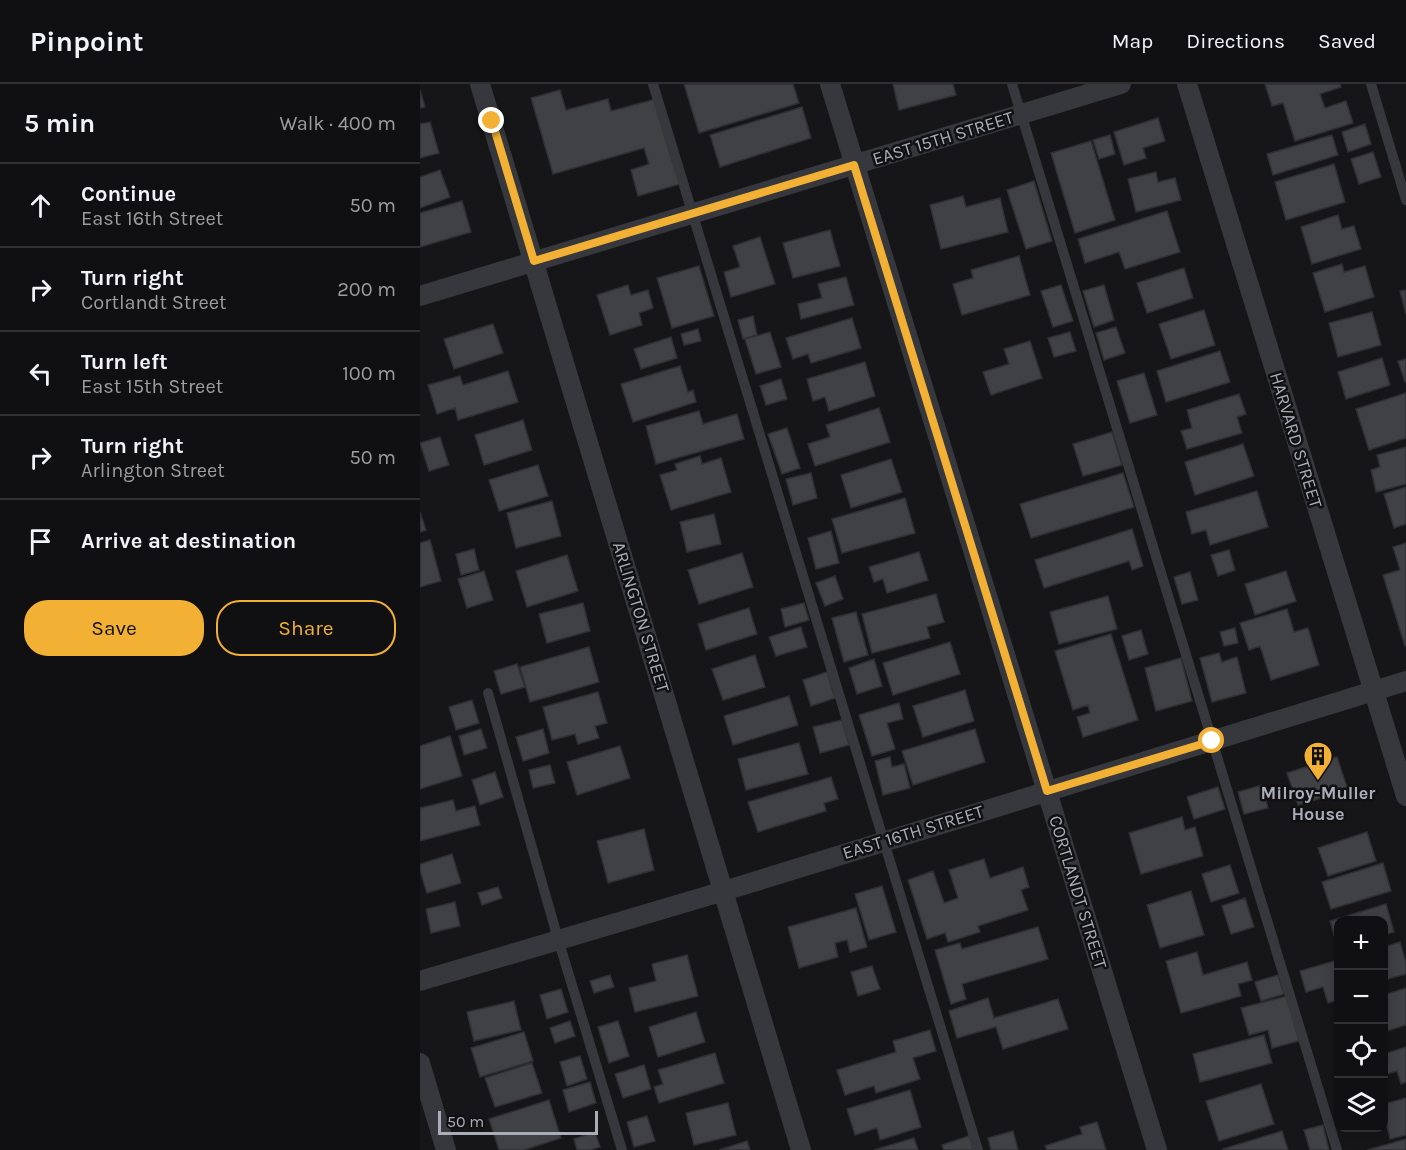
<!DOCTYPE html>
<meta charset="utf-8">
<style>
:root{--surface:#101012;--page:#19191b;--text:#f1f3f6;--muted:#9c9d9f;--line:#303032;--accent:#f2b134}
body{margin:0;font-family:Karla,sans-serif;background:var(--page);color:var(--text)}
.controls{position:absolute;right:18px;bottom:18px;display:grid;overflow:hidden;border-radius:12px;box-shadow:0 3px 15px #0003}
.controls button{width:54px;height:54px;display:grid;place-items:center;padding:0;border:0;border-bottom:2px solid var(--line);background:var(--surface);color:var(--text);font:30px sans-serif}
.scale{position:absolute;left:18px;bottom:15px;width:160px;box-sizing:border-box;padding-left:6px;border:3px solid #a8adb8;border-top:0;font-size:16px;line-height:21px;white-space:nowrap;color:#a8adb8;-webkit-text-stroke:4px #111113;paint-order:stroke}
.stop{position:absolute;width:18px;height:18px;margin:-14px;border:4px solid #f2b134;border-radius:50%;background:#fff}
.stop.end{background:#f2b134;border-color:#fff;box-shadow:0 2px 6px #0008}
.list{margin:0;padding:0;list-style:none}
h2{display:flex;justify-content:space-between;align-items:center;height:78px;margin:0;padding:0 24px;font-size:26px}
h2 small{font-size:20px;font-weight:400;color:var(--muted)}
.list li{display:grid;grid-template-columns:39px 1fr auto;gap:18px;align-items:center;box-sizing:border-box;height:84px;padding:0 24px;border-top:2px solid var(--line)}
.list b{display:block;font-size:22px;white-space:nowrap}
.list p{margin:0;font-size:20px;white-space:nowrap;color:var(--muted)}
.list em{font-size:20px;font-style:normal;color:var(--muted)}
.actions{display:flex;gap:12px;padding:18px 24px}
.actions a{flex:1;padding:14px 0;border:2px solid var(--accent);border-radius:24px;text-align:center;font-size:21px;color:var(--accent)}
.actions .main{background:var(--accent);color:#111}
.icon{flex:none;width:33px;height:33px;fill:none;stroke:currentColor;stroke-width:2;stroke-linecap:round;stroke-linejoin:round}
.map{position:relative;flex:none;width:986px;height:1066px;overflow:hidden}
header{display:flex;align-items:center;gap:36px;box-sizing:border-box;height:84px;padding:0 30px;background:var(--surface);border-bottom:2px solid var(--line)}
header strong{font-size:28px}
nav{display:flex;gap:33px;margin-inline-start:auto;font-size:21px}
main{display:flex}
aside{flex:1;background:var(--surface)}
.map>svg:first-child{display:block}
.building{fill:#404145;stroke:#303034;stroke-width:1.5}
.lines{fill:none;stroke-linecap:round;stroke-linejoin:round}
.service{stroke:#37383d;stroke-width:10}
.minor{stroke:#37383d;stroke-width:20}
.route{stroke:#f2b134;stroke-width:8}
.labels{text-anchor:middle;dominant-baseline:central;stroke-width:5;stroke-linejoin:round;paint-order:stroke}
.street-label{font-size:18px;fill:#a8adb8;stroke:#111113}
.poi-label{font-size:18px;font-weight:bold;fill:#a8adb8;stroke:#111113}
</style>
<header>
<strong>Pinpoint</strong>
<nav><a>Map</a><a>Directions</a><a>Saved</a></nav>
</header>
<main>
<aside>
<h2>5 min<small>Walk · 400 m</small></h2>
<ul class="list">
<li><svg class="icon" aria-label="ahead" viewBox="0 0 24 24"><path d="M12 20V5M6 11l6-6 6 6"/></svg><div><b>Continue</b><p>East 16th Street</p></div><em>50 m</em></li>
<li><svg class="icon" aria-label="right" viewBox="0 0 24 24"><path d="M7 20v-9h11M14 6l5 5-5 5"/></svg><div><b>Turn right</b><p>Cortlandt Street</p></div><em>200 m</em></li>
<li><svg class="icon" aria-label="left" viewBox="0 0 24 24"><path d="M17 20v-9H6M10 6l-5 5 5 5"/></svg><div><b>Turn left</b><p>East 15th Street</p></div><em>100 m</em></li>
<li><svg class="icon" aria-label="right" viewBox="0 0 24 24"><path d="M7 20v-9h11M14 6l5 5-5 5"/></svg><div><b>Turn right</b><p>Arlington Street</p></div><em>50 m</em></li>
<li><svg class="icon" aria-label="arrive" viewBox="0 0 24 24"><path d="M6 21V4h12l-3 4 3 4H6"/></svg><div><b>Arrive at destination</b></div></li>
</ul>
<div class="actions"><a class="main">Save</a><a>Share</a></div>
</aside>
<div class="map">
<svg width="986" height="1066" viewBox="0 0 986 1066">
<rect width="100%" height="100%" fill="#161618"/>
<path class="building" d="M264,0H373L379,19L279,49Z
M473,0H533L536,11L479,26Z
M845,0H920L921,3L900,10L905,24L926,17L933,39L875,57L863,19L852,22Z
M0,6L5,23L0,24Z
M140,6L146,26L188,15L191,27L236,15L260,100L218,112L211,86L229,80L224,64L133,90L111,14Z
M382,23L391,54L300,83L290,51Z
M738,34L745,57L723,64L726,74L704,81L694,48Z
M10,38L19,69L0,74V40Z
M945,40L951,60L928,68L922,48Z
M690,51L695,70L679,75L673,56Z
M912,51L918,71L853,91L847,70Z
M671,57L695,136L655,149L631,69Z
M953,68L961,93L939,100L931,75Z
M914,80L925,118L866,136L855,98Z
M20,86L30,113L0,124V93Z
M736,88L738,98L755,94L761,116L716,128L708,95Z
M614,97L632,157L606,165L587,106Z
M543,112L546,123L580,114L588,148L521,165L510,121Z
M42,117L51,148L0,163V129Z
M747,127L760,168L705,185L699,168L665,179L658,155Z
M918,131L922,145L934,142L941,165L892,180L881,143Z
M410,146L420,182L373,194L363,159Z
M340,153L355,200L311,213L304,188L320,183L313,162Z
M599,172L610,211L542,231L533,200L553,194L551,186Z
M922,180L924,188L945,182L954,213L905,228L893,189Z
M279,182L294,232L252,244L237,194Z
M764,184L773,214L727,229L717,199Z
M426,193L434,221L381,235L378,220L402,214L398,200Z
M208,201L211,211L228,206L233,224L219,229L222,241L190,251L177,211Z
M641,201L653,237L633,243L621,207Z
M684,201L694,236L674,243L663,207Z
M986,206V230L980,207Z
M784,226L795,261L751,275L739,240Z
M952,228L961,261L918,273L909,239Z
M333,232L337,251L323,255L318,236Z
M432,234L441,264L391,279L388,270L373,275L366,254Z
M73,240L83,269L34,285L24,255Z
M696,243L705,269L684,276L676,249Z
M278,245L281,257L264,261L261,250Z
M350,248L361,283L336,290L325,255Z
M650,248L656,267L634,273L628,254Z
M251,253L257,274L221,285L214,265Z
M610,257L622,294L571,311L563,288L589,280L584,265Z
M800,267L810,298L746,318L737,287Z
M962,274L970,301L926,315L918,288Z
M986,275V297L985,298L978,277Z
M445,278L455,312L409,327L405,313L393,317L387,295Z
M260,282L268,308L273,306L276,318L213,338L201,300Z
M88,287L98,318L38,336L35,324L17,330L8,301L40,292L43,301Z
M724,289L737,331L710,339L697,297Z
M361,295L367,315L346,321L340,302Z
M986,309V354L949,366L936,325Z
M819,310L826,330L817,333L822,349L767,365L761,347L772,344L767,326Z
M459,324L470,358L395,382L388,360L410,353L406,341Z
M279,327L283,340L317,330L324,355L236,380L226,342Z
M103,336L112,366L64,381L55,351Z
M367,344L380,384L362,390L348,350Z
M692,348L702,381L663,392L653,360Z
M20,353L29,381L9,387L0,359Z
M823,360L834,392L775,411L765,378Z
M986,363V400L956,408L951,386L960,383L957,371Z
M280,372L282,380L301,374L311,408L251,426L240,391L257,386L255,380Z
M471,375L482,408L431,424L421,391Z
M118,381L128,412L79,427L69,396Z
M391,389L397,414L373,421L366,395Z
M703,389L714,423L611,454L600,420Z
M986,403V440L974,444L964,410Z
M837,407L848,443L790,461L786,446L772,450L766,428Z
M485,414L495,449L422,469L412,435Z
M132,417L141,452L96,464L87,429Z
M0,428L6,446L0,448Z
M294,430L301,460L267,468L260,438Z
M712,445L723,482L712,486L709,477L624,504L615,476Z
M411,447L419,479L396,485L388,454Z
M10,456L21,497L0,503V459Z
M986,459V561L985,562L963,491L980,486L973,463Z
M54,465L59,486L41,491L36,470Z
M809,466L815,486L798,492L791,471Z
M499,468L508,496L467,509L463,495L454,498L449,483Z
M322,469L333,503L279,520L268,486Z
M147,471L158,507L107,523L96,487Z
M64,487L73,516L47,524L38,495Z
M866,487L876,517L835,531L825,500Z
M770,488L778,516L762,520L754,493Z
M415,492L423,515L405,522L396,499Z
M516,510L524,538L507,543L510,554L452,569L442,530Z
M688,512L697,545L639,560L630,528Z
M163,519L170,547L127,559L119,530Z
M384,519L389,536L365,543L361,525Z
M329,524L337,550L286,566L278,540Z
M867,525L874,548L888,544L899,581L851,596L840,562L829,566L820,539Z
M436,528L448,571L424,578L412,534Z
M381,543L387,563L356,572L349,553Z
M815,544L818,559L804,562L800,548Z
M721,546L728,570L709,576L702,552Z
M691,550L718,636L663,653L657,633L670,629L668,621L653,626L635,567Z
M530,558L540,590L473,611L463,579Z
M169,563L179,598L110,618L100,583Z
M799,569L802,578L817,573L826,609L792,618L780,574Z
M335,571L345,603L303,616L292,585Z
M761,574L772,617L736,627L725,584Z
M454,575L462,602L437,610L429,584Z
M97,580L105,603L81,610L74,587Z
M407,588L415,614L391,622L383,596Z
M545,606L554,637L503,653L493,622Z
M178,608L187,639L175,642L179,654L158,660L155,650L132,656L123,623Z
M369,612L378,641L313,661L304,632Z
M52,616L59,639L36,646L29,623Z
M479,619L483,635L467,639L475,665L452,672L439,631Z
M422,636L429,661L400,669L393,643Z
M61,645L67,664L44,671L39,652Z
M123,645L129,669L103,677L96,653Z
M555,645L565,678L493,701L482,667Z
M30,652L42,692L0,705V662Z
M379,659L388,690L326,706L318,675Z
M200,662L210,694L157,711L147,678Z
M470,673L472,683L484,680L490,704L463,711L455,677Z
M917,673L928,706L878,721L867,689Z
M130,681L135,699L113,704L109,686Z
M75,688L83,713L60,721L52,696Z
M411,693L418,715L404,719L406,727L338,748L328,718Z
M842,701L848,724L824,730L818,708Z
M798,703L805,725L774,735L767,713Z
M33,716L36,727L55,722L60,741L0,757V724Z
M762,733L765,746L775,743L783,772L721,790L709,749Z
M224,745L234,786L188,799L177,757Z
M947,748L956,777L908,792L898,764Z
M32,770L41,799L7,809L0,787V780Z
M564,775L570,794L603,783L609,803L601,806L608,826L558,842L560,848L528,858L525,849L507,855L488,796L513,787L524,819L538,814L529,786Z
M963,779L971,807L911,825L902,798Z
M810,781L819,809L791,818L782,790Z
M462,802L476,848L449,856L435,810Z
M78,803L82,814L62,821L58,809Z
M771,807L784,851L740,864L727,821Z
M825,814L834,843L811,850L802,822Z
M35,818L40,842L11,849L6,825Z
M966,820L974,848L964,851V836H918V865L910,837Z
M436,824L447,863L430,868L427,856L415,859L418,873L379,884L368,843Z
M618,843L628,875L542,900L546,915L531,920L515,866L540,859L542,865Z
M980,858L986,879V890L964,896V863Z
M777,868L783,891L827,878L832,896L818,900L821,912L761,929L746,877Z
M267,871L278,912L215,928L209,904L236,897L232,880Z
M918,876V916L908,919L903,903L886,908L880,887Z
M452,882L460,905L438,912L431,888Z
M190,891L194,903L174,909L170,897Z
M858,891L864,910L841,917L835,898Z
M986,904V941L964,948V911Z
M141,905L148,928L127,935L120,911Z
M867,912L879,957L852,964L848,946L829,951L821,924Z
M568,914L574,934L638,915L648,945L583,965L576,943L537,954L529,927Z
M94,917L101,946L54,957L47,928Z
M276,928L285,958L238,973L229,943Z
M150,937L155,952L135,959L130,944Z
M198,937L209,972L189,979L178,943Z
M510,946L516,967L493,974L500,995L456,1009L454,1002L425,1011L417,986L476,968L473,957Z
M104,948L113,977L60,993L51,964Z
M844,951L852,979L780,998L773,970Z
M986,963V998L981,1000L977,987L967,990L964,970Z
M295,969L304,999L239,1019L234,1003L243,1000L238,986Z
M160,972L167,995L147,1002L140,978Z
M112,979L122,1009L75,1023L65,994Z
M224,981L231,1005L203,1014L195,990Z
M170,998L176,1019L149,1028L143,1006Z
M841,1000L854,1040L799,1057L786,1017Z
M490,1006L501,1043L460,1056L457,1044L435,1051L427,1025Z
M986,1014V1051L970,1055L964,1029V1020Z
M129,1016L141,1054L104,1066H79L69,1035Z
M308,1019L316,1051L274,1061L266,1029Z
M227,1032L235,1057L214,1063L207,1038Z
M677,1038L686,1066H627L625,1062L662,1050L660,1043Z
M903,1041L909,1066H890L884,1046Z
M593,1047L598,1066H571L568,1054Z
M862,1047L868,1066H803V1065Z
M175,1048L180,1063L170,1066H157L154,1055Z
M549,1052L554,1066H524L522,1061Z
M494,1054L498,1066H454Z
M986,1055V1066H947Z
M327,1057L330,1066H299Z"/>
<g class="lines">
<path class="service" d="M233,0L558,1066
M592,0L917,1066
M951,0L986,116
M68,609L138,855L202,1066"/>
<path class="minor" d="M60,0L381,1066
M410,0L737,1066
M767,0L986,712
M0,212L701,0
M0,897L304,807L986,597
M0,979L26,1066"/>
</g>
<g class="lines">
<path class="route" d="M72,37L114,177L434,81L627,707L792,657"/>
</g>
<defs>
<g id="building-pin" transform="scale(1.5)"><path d="M0 17L-7.5 6A9.5 9.5 0 1 1 7.5 6Z" fill="#f2b134" stroke="#111113"/><path d="M-4-6H4V6H1V3H-1V6H-4ZM-2.5-4.3h1.7v1.8h-1.7ZM.8-4.3h1.7v1.8H.8ZM-2.5-1h1.7V.8h-1.7ZM.8-1h1.7V.8H.8Z" fill="#111"/></g>
</defs>
<g fill-rule="evenodd">
<use href="#building-pin" x="898" y="672"/>
</g>
<g class="labels">
<g class="street-label">
<text transform="translate(523 54) rotate(-17)">EAST 15TH STREET</text>
<text transform="translate(876 356) rotate(73)">HARVARD STREET</text>
<text transform="translate(221 533) rotate(73)">ARLINGTON STREET</text>
<text transform="translate(493 748) rotate(-17)">EAST 16TH STREET</text>
<text transform="translate(658 808) rotate(73)">CORTLANDT STREET</text>
</g>
<g class="poi-label">
<text x="898" y="709">Milroy-Muller<tspan x="898" dy="21">House</tspan></text>
</g>
</g>
</svg>
<div class="controls">
<button>+</button>
<button>−</button>
<button><svg class="icon" aria-label="locate" viewBox="0 0 24 24"><circle cx="12" cy="12" r="6"/><path d="M12 2v4M12 18v4M2 12h4M18 12h4"/></svg></button>
<button><svg class="icon" aria-label="layers" viewBox="0 0 24 24"><path d="M12 4l9 5-9 5-9-5zM3 14l9 5 9-5"/></svg></button>
</div>
<div class="scale">50 m</div>
<div class="stop" style="left:792px;top:657px"></div>
<div class="stop end" style="left:72px;top:37px"></div>
</div>
</main>
